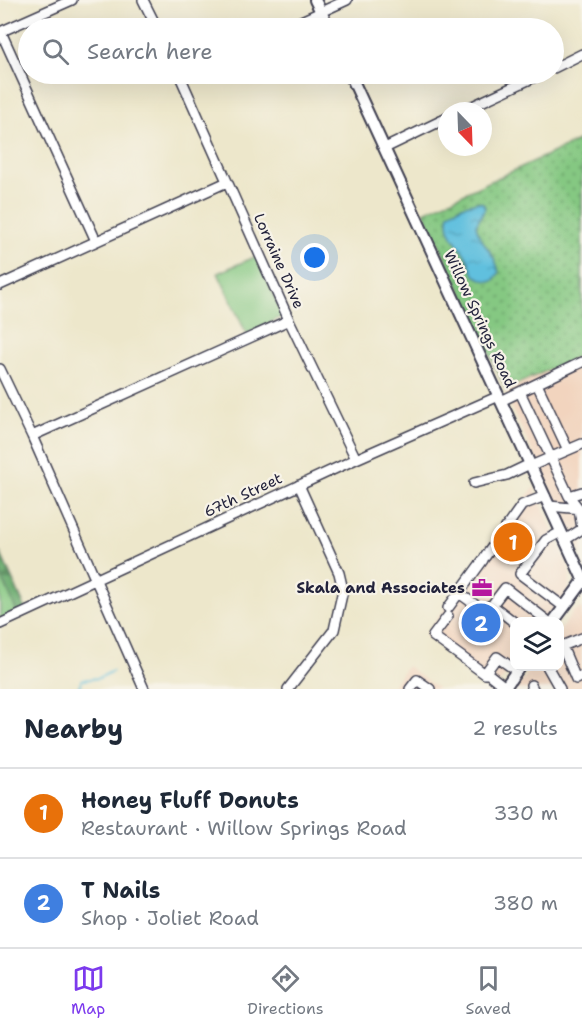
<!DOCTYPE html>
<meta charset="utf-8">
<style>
:root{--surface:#fff;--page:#f2f2f3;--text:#1f2937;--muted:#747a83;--line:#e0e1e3;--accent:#7c3aed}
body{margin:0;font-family:"Shantell Sans",sans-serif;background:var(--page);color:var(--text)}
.controls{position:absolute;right:18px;bottom:18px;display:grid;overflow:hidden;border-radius:12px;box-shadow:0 6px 24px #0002}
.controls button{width:54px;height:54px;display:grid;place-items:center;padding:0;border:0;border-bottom:2px solid var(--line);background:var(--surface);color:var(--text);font:30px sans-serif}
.compass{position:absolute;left:438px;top:102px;width:54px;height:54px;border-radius:50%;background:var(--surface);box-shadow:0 6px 24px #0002;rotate:157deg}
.you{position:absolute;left:315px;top:258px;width:21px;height:21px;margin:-15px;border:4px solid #fff;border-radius:50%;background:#1a73e8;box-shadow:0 0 0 9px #1a73e833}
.badge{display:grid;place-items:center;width:39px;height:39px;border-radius:50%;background:var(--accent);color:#fff;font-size:20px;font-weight:700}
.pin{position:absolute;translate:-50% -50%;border:3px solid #fff;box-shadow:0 2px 6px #0006}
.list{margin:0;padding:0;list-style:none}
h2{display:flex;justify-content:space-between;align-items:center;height:78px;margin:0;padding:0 24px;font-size:26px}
h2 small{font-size:20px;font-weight:400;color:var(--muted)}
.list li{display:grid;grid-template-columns:39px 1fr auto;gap:18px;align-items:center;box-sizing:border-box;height:90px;padding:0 24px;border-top:2px solid var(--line)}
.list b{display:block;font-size:22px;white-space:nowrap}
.list p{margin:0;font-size:20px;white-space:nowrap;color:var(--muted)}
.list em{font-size:20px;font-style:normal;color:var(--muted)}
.icon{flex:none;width:33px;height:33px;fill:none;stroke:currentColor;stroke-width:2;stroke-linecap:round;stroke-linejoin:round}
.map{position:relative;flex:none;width:582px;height:689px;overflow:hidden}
.search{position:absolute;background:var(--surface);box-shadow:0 6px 24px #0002;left:18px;right:18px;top:18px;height:66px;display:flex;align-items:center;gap:15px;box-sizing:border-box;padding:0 21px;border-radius:33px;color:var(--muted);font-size:22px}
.sheet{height:258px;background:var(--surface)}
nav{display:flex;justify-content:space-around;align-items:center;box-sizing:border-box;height:84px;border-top:2px solid var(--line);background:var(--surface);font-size:16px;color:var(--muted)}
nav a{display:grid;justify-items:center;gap:3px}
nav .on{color:var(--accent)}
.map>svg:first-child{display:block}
.built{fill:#f2d4be}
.grass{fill:url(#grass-dots);stroke:#54755e;stroke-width:1.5}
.forest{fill:url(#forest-firs);stroke:#476756;stroke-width:1.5}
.park{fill:#85c882;stroke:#54755e;stroke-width:1.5}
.water{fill:url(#water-ripples);stroke:#41718c;stroke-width:1.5}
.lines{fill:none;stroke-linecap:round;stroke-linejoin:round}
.stream{stroke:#60c0de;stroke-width:2}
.minor-casing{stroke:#404051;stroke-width:12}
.major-casing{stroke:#404051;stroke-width:14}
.minor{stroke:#fff;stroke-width:9}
.major{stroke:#fff;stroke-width:10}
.labels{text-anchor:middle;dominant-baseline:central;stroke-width:4.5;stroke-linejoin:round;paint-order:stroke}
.street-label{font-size:15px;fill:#22223b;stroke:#f7f3e8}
.poi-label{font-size:15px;font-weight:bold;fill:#22223b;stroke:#f7f3e8;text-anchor:end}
</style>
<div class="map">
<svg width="582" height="689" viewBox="0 0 582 689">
<defs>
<pattern id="grass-dots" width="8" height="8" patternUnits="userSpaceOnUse" patternTransform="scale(1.5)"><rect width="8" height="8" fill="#85c882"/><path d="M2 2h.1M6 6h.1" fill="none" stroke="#6ca26c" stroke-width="1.8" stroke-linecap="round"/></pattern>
<pattern id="forest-firs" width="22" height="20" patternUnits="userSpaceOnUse" patternTransform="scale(1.5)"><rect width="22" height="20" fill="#6cac70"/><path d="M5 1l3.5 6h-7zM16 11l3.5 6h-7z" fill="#588c5d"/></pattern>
<pattern id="water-ripples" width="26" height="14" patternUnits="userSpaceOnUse" patternTransform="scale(1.5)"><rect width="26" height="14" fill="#60c0de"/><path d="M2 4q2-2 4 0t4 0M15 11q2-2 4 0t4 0" fill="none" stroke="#4f9cb5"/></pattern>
</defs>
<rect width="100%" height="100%" fill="#f7f3e8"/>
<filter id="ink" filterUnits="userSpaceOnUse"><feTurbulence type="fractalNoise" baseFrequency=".0167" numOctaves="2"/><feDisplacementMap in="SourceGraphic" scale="12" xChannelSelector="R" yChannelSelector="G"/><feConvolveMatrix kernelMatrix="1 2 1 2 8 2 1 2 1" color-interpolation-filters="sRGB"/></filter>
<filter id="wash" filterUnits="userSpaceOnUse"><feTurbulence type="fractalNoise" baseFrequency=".008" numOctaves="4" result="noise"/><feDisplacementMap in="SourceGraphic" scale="24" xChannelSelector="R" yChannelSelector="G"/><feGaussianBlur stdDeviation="1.35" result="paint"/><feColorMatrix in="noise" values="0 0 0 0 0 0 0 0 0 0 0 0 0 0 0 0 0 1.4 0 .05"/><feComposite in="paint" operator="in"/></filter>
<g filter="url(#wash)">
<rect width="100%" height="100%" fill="#ede7cb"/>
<path class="built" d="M582,355V554L511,408L506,389Z
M534,487L569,568L570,578L568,589L561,602L546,621L514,622V664L497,686L425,635Z
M582,608V689H515L532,667L560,666V630L574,611Z
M407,666L438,689H390Z"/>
<path class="grass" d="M582,139V355L506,389L424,212Z"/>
<path class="forest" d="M0,552L26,610L0,622Z"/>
<path class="park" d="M257,256L283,316L247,335L218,273Z
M0,573L17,612L0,620Z"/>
<path class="water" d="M478,202L483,203L485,208L476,225C479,243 496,253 499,273L493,281H487L475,276C471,270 470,263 467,258C458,241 444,234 449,213L462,206Z"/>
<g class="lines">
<path class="stream" d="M78,689L82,680L99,678L113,671"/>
</g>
</g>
<g filter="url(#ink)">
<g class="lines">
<g class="minor-casing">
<path id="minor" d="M143,0L157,28
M286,28L347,0
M0,32L72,0
M1,32L96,241
M554,68L582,54
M179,74L289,320L356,459
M462,111L541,74
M385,148L447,118
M0,285L227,182
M0,369L32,436L144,689
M537,384L568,450
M520,392L569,496L579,509L582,529
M501,401L582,362
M32,436L289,320
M531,466L582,444
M474,483L507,475L530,464
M569,496L582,492
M549,506L582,509
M561,532L546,540L520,574L564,607
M565,540L582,529
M485,557L522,505L545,496
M459,593L481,609L492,605
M448,608L483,560
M448,616L433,636L485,674L486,672
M514,622L492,605L505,588L549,622
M0,624L356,459L499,396
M582,638L562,646L576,679L582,676
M547,666L560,689
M531,685L533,689
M505,687L486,672L497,657L517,671
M288,689L334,630L343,590L339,573L299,485
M410,689L417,680L430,689"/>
</g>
<g class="major-casing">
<path id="major" d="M315,0L329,28
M350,74L582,577
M553,622L582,583
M504,689L520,666"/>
</g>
<use href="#minor" class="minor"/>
<use href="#major" class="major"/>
</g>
</g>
<defs>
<g id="office-bare" transform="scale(1.62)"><path d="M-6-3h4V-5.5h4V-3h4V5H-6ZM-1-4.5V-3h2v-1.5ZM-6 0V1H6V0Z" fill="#b5179e" stroke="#f7f3e8" stroke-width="2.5" paint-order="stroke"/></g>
</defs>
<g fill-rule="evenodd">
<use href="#office-bare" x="482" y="588"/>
</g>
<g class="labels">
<g class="street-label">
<text transform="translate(279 261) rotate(66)">Lorraine Drive</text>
<text transform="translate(480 319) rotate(65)">Willow Springs Road</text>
<text transform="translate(243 495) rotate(-25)">67th Street</text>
</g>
<g class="poi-label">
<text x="465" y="588">Skala and Associates</text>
</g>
</g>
</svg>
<div class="controls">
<button><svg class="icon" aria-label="layers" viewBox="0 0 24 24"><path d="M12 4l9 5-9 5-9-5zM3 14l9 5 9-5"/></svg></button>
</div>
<svg class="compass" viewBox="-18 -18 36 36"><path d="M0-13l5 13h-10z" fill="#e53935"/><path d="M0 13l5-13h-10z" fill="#747a83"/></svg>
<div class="you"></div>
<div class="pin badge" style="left:513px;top:542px;background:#e8710a">1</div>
<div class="pin badge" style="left:481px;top:623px;background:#3f7fe0">2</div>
<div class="search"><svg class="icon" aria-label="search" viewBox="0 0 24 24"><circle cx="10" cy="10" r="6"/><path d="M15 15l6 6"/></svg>Search here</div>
</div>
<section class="sheet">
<h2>Nearby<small>2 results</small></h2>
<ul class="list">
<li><span class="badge" style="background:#e8710a">1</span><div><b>Honey Fluff Donuts</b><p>Restaurant · Willow Springs Road</p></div><em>330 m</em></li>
<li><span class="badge" style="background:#3f7fe0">2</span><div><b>T Nails</b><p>Shop · Joliet Road</p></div><em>380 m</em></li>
</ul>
</section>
<nav>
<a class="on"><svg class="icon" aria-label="map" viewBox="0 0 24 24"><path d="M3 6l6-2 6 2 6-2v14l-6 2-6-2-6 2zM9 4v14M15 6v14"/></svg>Map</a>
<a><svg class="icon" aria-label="directions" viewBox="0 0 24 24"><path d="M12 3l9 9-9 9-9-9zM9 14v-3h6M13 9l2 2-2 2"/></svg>Directions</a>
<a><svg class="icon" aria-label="saved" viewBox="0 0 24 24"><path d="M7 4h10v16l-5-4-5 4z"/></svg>Saved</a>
</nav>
